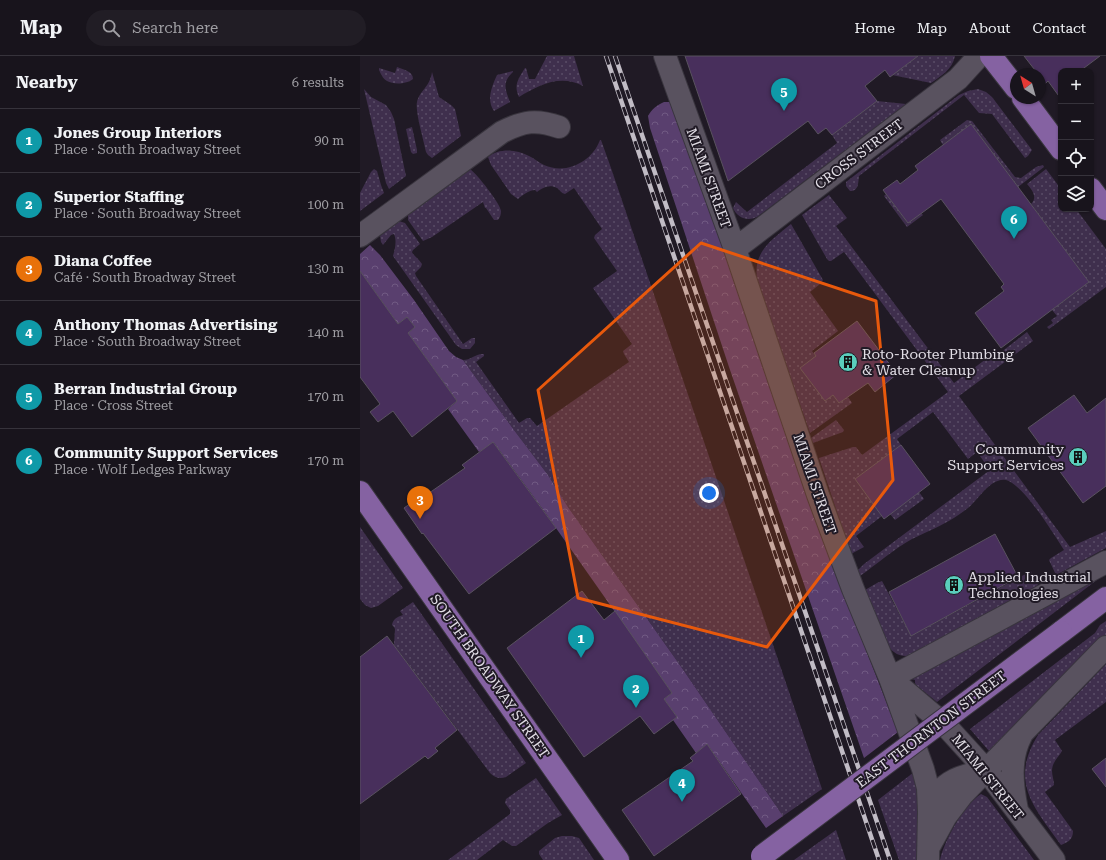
<!DOCTYPE html>
<meta charset="utf-8">
<style>
:root{--surface:#18141c;--page:#211d25;--text:#f1f3f6;--muted:#9f9ea3;--line:#36333b;--accent:#d93025}
body{margin:0;font-family:"Roboto Serif",serif;background:var(--page);color:var(--text)}
.controls{position:absolute;right:12px;top:12px;display:grid;overflow:hidden;border-radius:8px;box-shadow:0 1px 3px #0004}
.controls button{width:36px;height:36px;display:grid;place-items:center;padding:0;border:0;border-bottom:1px solid var(--line);background:var(--surface);color:var(--text);font:20px sans-serif}
.compass{position:absolute;left:650px;top:12px;width:36px;height:36px;border-radius:50%;background:var(--surface);box-shadow:0 1px 3px #0004;rotate:323deg}
.you{position:absolute;left:349px;top:437px;width:14px;height:14px;margin:-10px;border:3px solid #fff;border-radius:50%;background:#1a73e8;box-shadow:0 0 0 6px #1a73e833}
.badge{display:grid;place-items:center;width:26px;height:26px;border-radius:50%;background:var(--accent);color:#fff;font-size:13px;font-weight:700}
.pin{position:absolute;translate:-50% -33px;filter:drop-shadow(0 1px 2px #0008)}
.pin::after{content:'';position:absolute;top:21px;width:14px;height:12px;background:inherit;clip-path:polygon(0 0,100% 0,50% 100%)}
.list{margin:0;padding:0;list-style:none}
h2{display:flex;justify-content:space-between;align-items:center;height:52px;margin:0;padding:0 16px;font-size:17px}
h2 small{font-size:13px;font-weight:400;color:var(--muted)}
.list li{display:grid;grid-template-columns:26px 1fr auto;gap:12px;align-items:center;box-sizing:border-box;height:64px;padding:0 16px;border-top:1px solid var(--line)}
.list b{display:block;font-size:15px;white-space:nowrap}
.list p{margin:0;font-size:13px;white-space:nowrap;color:var(--muted)}
.list em{font-size:13px;font-style:normal;color:var(--muted)}
.icon{flex:none;width:22px;height:22px;fill:none;stroke:currentColor;stroke-width:2;stroke-linecap:round;stroke-linejoin:round}
.map{position:relative;flex:none;width:746px;height:804px;overflow:hidden}
header{display:flex;align-items:center;gap:24px;box-sizing:border-box;height:56px;padding:0 20px;background:var(--surface);border-bottom:1px solid var(--line)}
header strong{font-size:19px}
nav{display:flex;gap:22px;margin-inline-start:auto;font-size:14px}
.search{width:280px;height:36px;background:var(--page);display:flex;align-items:center;gap:10px;box-sizing:border-box;padding:0 14px;border-radius:22px;color:var(--muted);font-size:15px}
main{display:flex}
aside{flex:1;background:var(--surface)}
.map>svg:first-child{display:block}
.grass{fill:url(#grass-dots)}
.forest{fill:url(#forest-crowns)}
.building{fill:#482f5c;stroke:#59525f}
.lines{fill:none;stroke-linecap:round;stroke-linejoin:round}
.minor-casing{stroke:#39353e;stroke-width:24}
.major-casing{stroke:#39353e;stroke-width:24}
.minor{stroke:#59525f;stroke-width:22}
.major{stroke:#8562a2;stroke-width:22}
.rail-casing{stroke:#c1bcc5;stroke-width:4.5}
.rail{stroke:#201a25;stroke-width:3;stroke-dasharray:9;stroke-linecap:butt}
.major-bridge-casing{stroke:#39353e;stroke-width:24;stroke-linecap:butt}
.major-bridge{stroke:#8562a2;stroke-width:22}
.marked{fill:#e8590c;fill-opacity:0.2;stroke:#e8590c;stroke-width:3;stroke-linejoin:round}
.labels{text-anchor:middle;dominant-baseline:central;stroke-width:4;stroke-linejoin:round;paint-order:stroke}
.street-label{font-size:14px;fill:#e2dee6;stroke:#201a25}
.poi-label{font-size:14px;fill:#e2dee6;stroke:#201a25;text-anchor:start}
</style>
<header>
<strong>Map</strong>
<div class="search"><svg class="icon" aria-label="search" viewBox="0 0 24 24"><circle cx="10" cy="10" r="6"/><path d="M15 15l6 6"/></svg>Search here</div>
<nav><a>Home</a><a>Map</a><a>About</a><a>Contact</a></nav>
</header>
<main>
<aside>
<h2>Nearby<small>6 results</small></h2>
<ul class="list">
<li><span class="badge" style="background:#0f9aa8">1</span><div><b>Jones Group Interiors</b><p>Place · South Broadway Street</p></div><em>90 m</em></li>
<li><span class="badge" style="background:#0f9aa8">2</span><div><b>Superior Staffing</b><p>Place · South Broadway Street</p></div><em>100 m</em></li>
<li><span class="badge" style="background:#e8710a">3</span><div><b>Diana Coffee</b><p>Café · South Broadway Street</p></div><em>130 m</em></li>
<li><span class="badge" style="background:#0f9aa8">4</span><div><b>Anthony Thomas Advertising</b><p>Place · South Broadway Street</p></div><em>140 m</em></li>
<li><span class="badge" style="background:#0f9aa8">5</span><div><b>Berran Industrial Group</b><p>Place · Cross Street</p></div><em>170 m</em></li>
<li><span class="badge" style="background:#0f9aa8">6</span><div><b>Community Support Services</b><p>Place · Wolf Ledges Parkway</p></div><em>170 m</em></li>
</ul>
</aside>
<div class="map">
<svg width="746" height="804" viewBox="0 0 746 804">
<defs>
<pattern id="grass-dots" width="8" height="8" patternUnits="userSpaceOnUse"><rect width="8" height="8" fill="#3f2f4d"/><path d="M2 2h.1M6 6h.1" fill="none" stroke="#5a4d67" stroke-width="1.8" stroke-linecap="round"/></pattern>
<pattern id="forest-crowns" width="20" height="18" patternUnits="userSpaceOnUse"><rect width="20" height="18" fill="#593f6e"/><path d="M2 6a3 3 0 1 1 6 0M12 15a3 3 0 1 1 6 0" fill="none" stroke="#715a83"/></pattern>
</defs>
<rect width="100%" height="100%" fill="#201a25"/>
<path class="grass" d="M187,0H214L223,30C200,18 179,29 159,41C153,29 159,22 165,12H166L169,23H175Z
M558,0H595C592,14 581,20 571,27L532,19Z
M37,11C44,14 53,15 53,23C47,28 34,29 27,25C23,23 21,18 19,14V12L35,17Z
M153,15V16C142,26 145,33 150,46L134,55C126,44 132,30 137,19Z
M72,16L79,41L91,49L95,53L101,80L72,102L68,99L66,96C64,85 55,56 57,46C60,34 70,31 72,16Z
M4,33L11,41L26,49L31,56L34,63L46,120L29,133L26,127Z
M618,33L626,36L632,41L672,94L668,100L665,102L632,58L619,57L604,39L499,120C498,127 499,135 490,135L486,130V126L599,39L608,35Z
M517,45L546,48L397,161C388,165 378,163 373,152L376,146L387,156L477,87L472,79Z
M607,64L612,65L655,121L661,122L676,111L683,109L684,111L658,131L611,68L583,89L580,84Z
M52,71L57,94V97L53,98L51,96L46,73Z
M240,84H241L251,112L462,733L423,760L322,612L208,451L188,419L154,374L103,304C111,304 116,297 124,298V300L116,306L159,367L167,362H170L177,370L269,306L264,298L263,295L272,288L233,232L257,215L234,182L235,179L242,173L214,132L205,138C201,137 200,134 197,132C189,128 183,132 177,136L175,134C170,134 162,139 158,143L151,138L131,109L128,101C139,92 156,93 169,100C174,102 179,107 184,109C206,119 232,106 240,84Z
M14,113L17,115L21,129L24,137L0,155V137L11,116Z
M110,113C117,118 140,147 141,155C141,159 140,161 138,164H134L126,152H125L123,146L72,181L63,185L48,164V159Z
M686,113L701,133V153H716L746,193V231L689,273L687,271L693,267L691,264L697,260L692,254L729,226L671,148C678,141 672,134 667,128Z
M526,138L548,167L561,157L563,159L547,171L524,140Z
M469,139L487,162L476,170L594,327L638,294L640,297L667,276L673,285L599,340L710,491L746,475V492L696,519L689,504L691,502L704,494C693,477 664,429 646,424C631,421 618,444 608,452C597,461 582,469 569,475C563,478 558,480 552,483C534,493 517,508 500,520L498,514L504,508L630,414L617,396L608,403L573,356L537,383L541,389L495,423L522,460L496,480L504,491L491,498L459,402L493,391H496L502,399L588,336L484,196L471,205H469L467,203L442,159Z
M39,165L45,167L60,188L53,194L52,196C53,199 59,203 62,208L61,211L55,217L56,220L103,288L112,282H115V287L110,293H102L96,289L33,200C35,193 37,185 34,178L31,179L23,189L21,186L20,180Z
M431,168L463,224L460,228L450,236L478,275L452,295L456,300L440,312L465,345L473,339L479,347L488,341L492,347L450,377L398,229C391,197 409,186 431,168Z
M476,364L484,374L483,376L453,387L451,382Z
M559,436L564,443L535,464L530,458Z
M0,471L43,532L18,550L11,552L5,549L0,543Z
M671,515L678,529L548,600C538,601 531,595 526,587L505,534L517,527L522,525L551,580Z
M746,517L577,646L556,629L555,627V624L551,623Z
M53,546L166,707L146,721C140,723 135,722 130,717L34,589L35,573L34,571L32,569C33,563 37,561 43,559L40,555Z
M746,565V581L634,695H629L610,673L735,577L740,569Z
M746,608V646L695,684L702,695C698,702 692,706 692,715C692,720 694,724 694,729L685,736L713,775C713,784 708,786 701,789C674,751 649,726 678,679Z
M558,713L560,804H539L518,744Z
M176,722L202,759L188,767L156,790H152L143,784L117,804H88L150,758V754L145,747L146,743Z
M621,738L627,741L674,804H580C584,785 604,748 621,738Z
M476,774L486,804H434Z
M202,780H212L219,782L234,804H183L179,798V795L195,782Z"/>
<path class="forest" d="M304,46H311L364,189L461,479L538,676L504,702L369,311L290,72L288,60C292,53 297,49 304,46Z
M10,189L20,199L54,244L89,295L96,301L103,304L154,374L188,419L208,451L322,612L423,760L406,772L347,688L336,697L313,664L317,661L304,643L312,637L184,455L134,387L119,396L88,353L97,345L48,277L55,271L47,261L38,268L0,215V198Z"/>
<path class="building" d="M325,0H558L530,21L525,14L505,30L517,45L472,79L466,72L458,78L448,65L368,125Z
M664,0H740L720,15H701V43L688,25L685,28L680,21V18H678Z
M611,68L729,226L641,292L615,257L644,235L641,231L644,228L581,143L548,167L523,134L537,124L540,128L558,114L555,110Z
M0,215L38,268L47,261L55,271L48,277L97,345L52,381L33,355L18,366L10,356L20,348L0,321Z
M497,265L537,318L515,336L508,327L479,347L473,339L465,345L440,312L456,300L454,297Z
M714,339L727,357L746,342V430L723,447L668,372Z
M133,386L196,472L109,538L63,477L62,478L44,452L61,440L62,442L105,412L102,409Z
M541,389L570,428L524,463L495,423Z
M635,478L658,521L551,580L529,536Z
M222,535L244,564L255,555L312,637L304,643L317,661L294,678L280,660L224,701L147,592Z
M27,580L97,674L75,692L78,695L68,703L65,700L0,748V601Z
M347,688L381,738L294,800L262,754L333,705L330,702Z
M746,702V731L732,713Z"/>
<g class="lines">
<g class="minor-casing">
<path id="minor" d="M305,0L375,193L458,439L493,533L530,622L585,669L626,714L694,804
M0,180L142,76C164,65 176,63 199,71
M375,193L598,23L619,0
M657,754C652,729 649,703 661,680
M569,756C578,727 597,720 625,715
M570,789L586,760L602,739L746,591
M568,804L569,756L568,732L563,713L530,622L746,506"/>
</g>
<g class="major-casing">
<path id="major" d="M631,0L656,32
M663,42L701,93
M731,133L746,153
M0,436L258,804
M701,576L746,542"/>
</g>
<use href="#minor" class="minor"/>
<use href="#major" class="major"/>
<g class="rail-casing">
<path id="rail" d="M246,0L519,804
M255,0L530,804"/>
</g>
<use href="#rail" class="rail"/>
<g class="major-bridge-casing">
<path id="major-bridge" d="M402,800L701,576"/>
</g>
<use href="#major-bridge" class="major-bridge"/>
</g>
<path class="marked" d="M341,187L516,245L533,424L407,591L218,542L178,334Z"/>
<defs>
<g id="building-disc" transform="scale(1)"><circle r="9.5" fill="#5acebc" stroke="#201a25"/><path d="M-4-6H4V6H1V3H-1V6H-4ZM-2.5-4.3h1.7v1.8h-1.7ZM.8-4.3h1.7v1.8H.8ZM-2.5-1h1.7V.8h-1.7ZM.8-1h1.7V.8H.8Z" fill="#111"/></g>
</defs>
<g fill-rule="evenodd">
<use href="#building-disc" x="488" y="306"/>
<use href="#building-disc" x="718" y="401"/>
<use href="#building-disc" x="594" y="529"/>
</g>
<g class="labels">
<g class="street-label">
<text transform="translate(499 98) rotate(-37)">CROSS STREET</text>
<text transform="translate(349 122) rotate(70)">MIAMI STREET</text>
<text transform="translate(455 428) rotate(71)">MIAMI STREET</text>
<text transform="translate(130 620) rotate(55)">SOUTH BROADWAY STREET</text>
<text transform="translate(571 673) rotate(-37)">EAST THORNTON STREET</text>
<text transform="translate(628 721) rotate(51)">MIAMI STREET</text>
</g>
<g class="poi-label">
<text x="502" y="298">Roto-Rooter Plumbing<tspan x="502" dy="16">&amp; Water Cleanup</tspan></text>
<text x="704" y="393" text-anchor="end">Coummunity<tspan x="704" dy="16">Support Services</tspan></text>
<text x="608" y="521">Applied Industrial<tspan x="608" dy="16">Technologies</tspan></text>
</g>
</g>
</svg>
<div class="controls">
<button>+</button>
<button>−</button>
<button><svg class="icon" aria-label="locate" viewBox="0 0 24 24"><circle cx="12" cy="12" r="6"/><path d="M12 2v4M12 18v4M2 12h4M18 12h4"/></svg></button>
<button><svg class="icon" aria-label="layers" viewBox="0 0 24 24"><path d="M12 4l9 5-9 5-9-5zM3 14l9 5 9-5"/></svg></button>
</div>
<svg class="compass" viewBox="-18 -18 36 36"><path d="M0-13l5 13h-10z" fill="#e53935"/><path d="M0 13l5-13h-10z" fill="#9f9ea3"/></svg>
<div class="you"></div>
<div class="pin badge" style="left:221px;top:602px;background:#0f9aa8">1</div>
<div class="pin badge" style="left:276px;top:652px;background:#0f9aa8">2</div>
<div class="pin badge" style="left:60px;top:463px;background:#e8710a">3</div>
<div class="pin badge" style="left:322px;top:746px;background:#0f9aa8">4</div>
<div class="pin badge" style="left:424px;top:55px;background:#0f9aa8">5</div>
<div class="pin badge" style="left:654px;top:183px;background:#0f9aa8">6</div>
</div>
</main>
